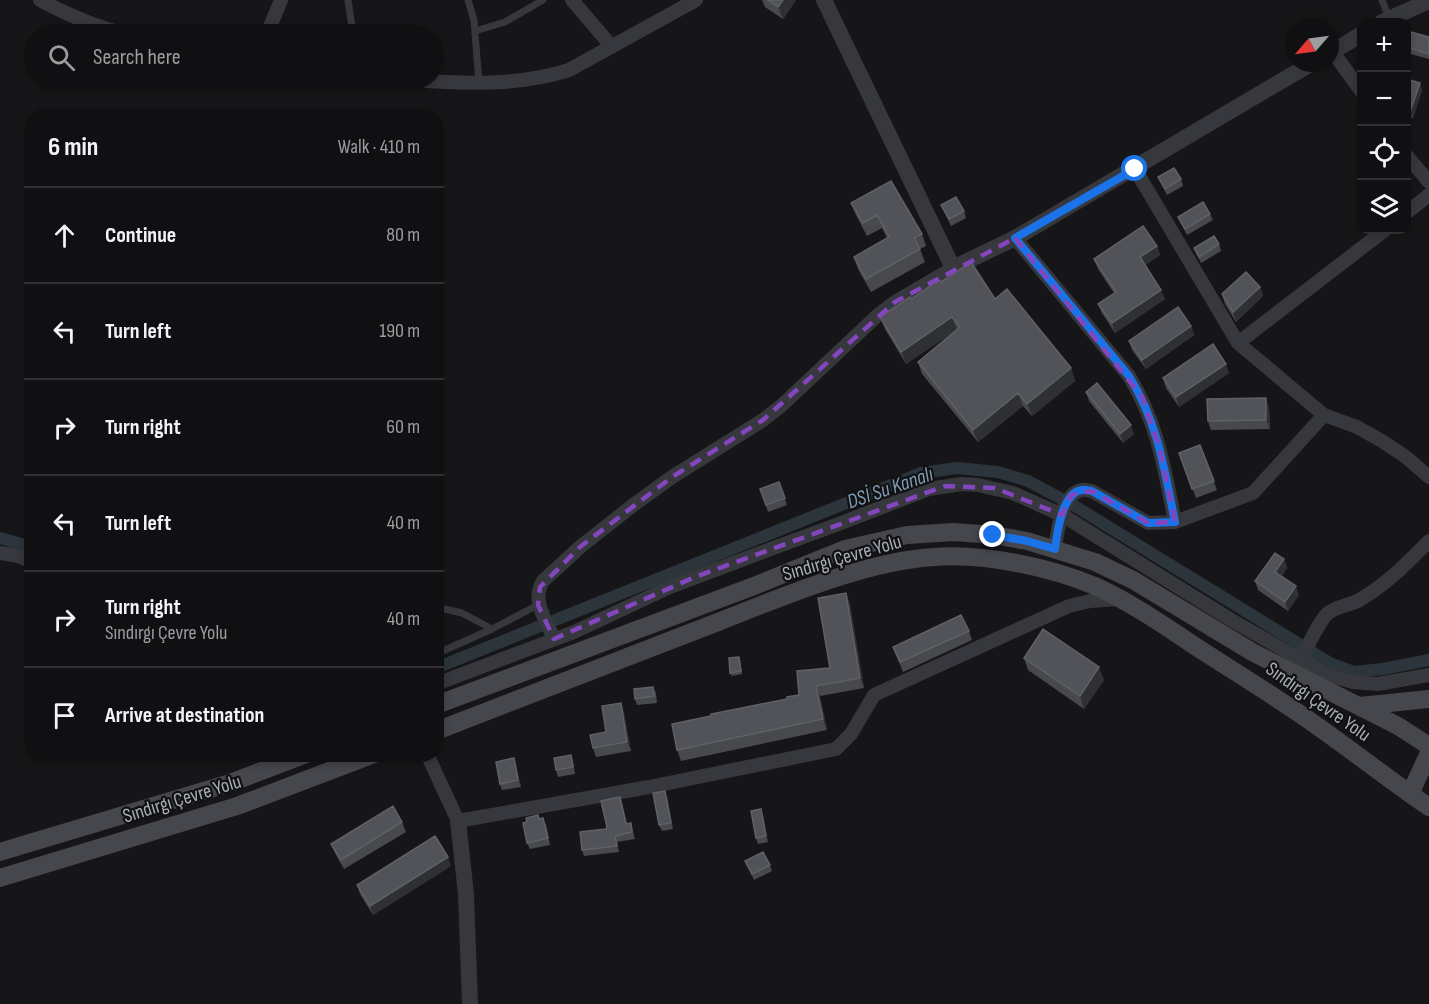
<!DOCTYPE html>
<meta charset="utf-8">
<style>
:root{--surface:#101012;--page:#19191b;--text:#f1f3f6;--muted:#9c9d9f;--line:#303032}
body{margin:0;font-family:"Sofia Sans Condensed",sans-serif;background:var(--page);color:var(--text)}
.controls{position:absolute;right:18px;top:18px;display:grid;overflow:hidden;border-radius:12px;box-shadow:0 3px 9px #0003}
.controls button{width:54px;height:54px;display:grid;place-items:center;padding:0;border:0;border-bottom:2px solid var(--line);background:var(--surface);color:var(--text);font:30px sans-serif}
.compass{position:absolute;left:1285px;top:18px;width:54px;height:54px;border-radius:50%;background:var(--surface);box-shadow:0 3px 9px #0003;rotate:242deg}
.stop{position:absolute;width:18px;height:18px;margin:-14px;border:4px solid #1a73e8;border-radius:50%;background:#fff}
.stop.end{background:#1a73e8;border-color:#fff;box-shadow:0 2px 6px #0008}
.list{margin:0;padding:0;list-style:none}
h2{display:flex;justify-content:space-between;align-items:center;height:78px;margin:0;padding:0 24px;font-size:26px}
h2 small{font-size:20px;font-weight:400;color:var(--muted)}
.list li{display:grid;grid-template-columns:39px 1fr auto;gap:18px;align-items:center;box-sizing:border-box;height:96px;padding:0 24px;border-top:2px solid var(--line)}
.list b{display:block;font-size:22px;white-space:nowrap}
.list p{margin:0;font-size:20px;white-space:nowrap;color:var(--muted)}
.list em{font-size:20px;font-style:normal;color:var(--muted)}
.icon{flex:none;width:33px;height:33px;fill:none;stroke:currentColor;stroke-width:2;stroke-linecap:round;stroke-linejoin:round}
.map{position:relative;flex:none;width:1429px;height:1004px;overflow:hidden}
.search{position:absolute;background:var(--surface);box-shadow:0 3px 9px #0003;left:24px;top:24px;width:420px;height:66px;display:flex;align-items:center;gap:15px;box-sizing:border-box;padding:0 21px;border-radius:33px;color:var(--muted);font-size:22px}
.panel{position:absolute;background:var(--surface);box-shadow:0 3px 9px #0003;left:24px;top:108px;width:420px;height:654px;border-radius:24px}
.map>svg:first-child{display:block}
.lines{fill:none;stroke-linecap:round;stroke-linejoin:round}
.canal{stroke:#2c353c;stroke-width:12}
.service{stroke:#37383d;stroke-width:7}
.minor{stroke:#37383d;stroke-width:14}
.tertiary{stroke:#37383d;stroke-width:16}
.secondary{stroke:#45474d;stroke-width:18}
.wall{fill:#47494d}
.shaded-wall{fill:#2f3033}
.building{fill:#525359;stroke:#5f6168;stroke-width:1.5}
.route{stroke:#1a73e8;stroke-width:8}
.marked{fill:none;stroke:#8446be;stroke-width:4.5;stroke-dasharray:12 8;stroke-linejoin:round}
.labels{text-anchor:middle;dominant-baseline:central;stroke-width:4.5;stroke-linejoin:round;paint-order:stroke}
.street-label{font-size:20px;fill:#a8adb8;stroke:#111113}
.water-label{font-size:21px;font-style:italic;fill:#7f9bb3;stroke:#111113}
</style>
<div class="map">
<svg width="1429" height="1004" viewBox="0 0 1429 1004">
<rect width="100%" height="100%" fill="#161618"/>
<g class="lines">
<path class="canal" d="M0,538L32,547
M436,668L921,473L957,468L998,472L1028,481L1073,505L1330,663L1354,672L1383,669L1429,660"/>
<path class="service" d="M348,0L353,34
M468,0L474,20L479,83
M1382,0L1389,18
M475,31L505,22L543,0
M436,607L462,613L492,629
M436,654L492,629L538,605"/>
<path class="minor" d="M40,0C68,15 95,27 126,34
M572,0L612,47
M267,34L281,0
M1332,51L1362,92
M414,80C465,84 519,86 569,70L696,0
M1406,155L1429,182
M1135,169L1238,343L1324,415L1357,427L1382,441L1406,457L1429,477
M1406,213L1429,195
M1015,238L1129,376C1158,424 1164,467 1175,522
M1238,343L1385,230
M1055,549C1057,533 1062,493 1082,490C1086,489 1089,491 1092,491L1148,523L1175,522L1253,493L1324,415
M0,553L18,556L32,562
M554,639C546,620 531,601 543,581L580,547L632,506L672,477L763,420L781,406L879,314L895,302L953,268
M1300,658C1310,645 1317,624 1327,614C1336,605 1351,606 1361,599C1387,584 1408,562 1429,541
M436,684L574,632L670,587L776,547L836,525L929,489L961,484L978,485L1013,493L1062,515L1233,621L1328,675L1353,682L1378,684L1429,675
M427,754L458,821L649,787L836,749L851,734L874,695L1069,606L1090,601L1119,599"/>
<path class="tertiary" d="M824,0L953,268L1015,238L1312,63
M1382,22L1429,1
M1330,53L1362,34
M458,821L466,894L470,1004"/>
<path class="secondary" d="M436,705L754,586L845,549L907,535L954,532L993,535L1027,541L1095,562L1133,580L1254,653L1398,726L1429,746
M1360,706L1429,699
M436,731C530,694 624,658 718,622C782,597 866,561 934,557C983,553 1049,567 1095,586C1132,603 1165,626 1198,648C1232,670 1266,691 1300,714C1344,744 1385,777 1429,807
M1410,794L1429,753
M0,852L230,783L306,754
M0,878L237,806L374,754"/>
</g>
<path class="wall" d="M762,0H796L783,19L765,7Z
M1407,31L1429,37V59L1407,53Z
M1407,79L1422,90L1413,118L1407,116Z
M1158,177L1181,179L1183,186L1167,195Z
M851,203L922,234L926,246L920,249L925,262L871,292L858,269L854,257L887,238L882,228L867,236L856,215Z
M941,205L964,211L966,218L951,226Z
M1210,214L1213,220L1187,235L1178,217Z
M1219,244L1221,251L1201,263L1194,248Z
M1157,246L1160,255L1145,265L1165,299L1115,333L1102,313L1098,304L1114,293L1098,269L1094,259Z
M941,282L995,299L1071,368L1075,381L1032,416L1023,406L978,442L922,374L918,362L956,330L906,364L885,329L880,317Z
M1260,287L1263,296L1236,322L1225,304L1222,294Z
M1191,326L1194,335L1146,369L1132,350L1129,341Z
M1229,373L1179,407L1166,388L1163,378Z
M1086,392L1134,434L1123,443L1089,401Z
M1269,408L1270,429L1211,430L1208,421Z
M1200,445L1217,490L1196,498L1179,453Z
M779,482L787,505L768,512L760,489Z
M1284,559L1287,568L1282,576L1299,595L1288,611L1258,590L1255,581Z
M846,593L850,604L864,688L820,696L827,730L681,761L677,750L711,716L787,699L799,695L830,668Z
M969,631L972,640L903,672L893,647Z
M1024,658L1104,680L1084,709L1028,670Z
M740,660L742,674L732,676L730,673Z
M653,687L656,693L657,703L637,705L635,699Z
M621,703L624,713L631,751L596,757L593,748L606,732Z
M571,755L573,761L575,774L558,777L556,770Z
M514,758L516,765L521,787L502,790L500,784Z
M620,797L627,823H631L635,839L617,842L619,852L584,856L582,850L606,829Z
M667,797L673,829L662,831L659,825Z
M763,815L768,842L758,844L756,838Z
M539,819L546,824L550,845L530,849L527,843Z
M402,822L406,832L344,869L335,853L331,844Z
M745,861L770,865L772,871L754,880Z
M451,866L373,915L360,894L357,885Z"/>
<path class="shaded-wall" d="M783,0H796L783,19L778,7Z
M1420,83L1422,90L1413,118L1410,112Z
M1157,246L1160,255L1143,267L1140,257Z
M1260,287L1263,296L1236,322L1233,312Z
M1161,290L1165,299L1115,333L1112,323Z
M952,317L957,330L906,364L901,352Z
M1191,326L1194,335L1146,369L1142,360Z
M1226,364L1229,373L1179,407L1176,397Z
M1071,368L1075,381L1032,416L1027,404Z
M1018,393L1023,406L978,442L973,430Z
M1266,398L1269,408L1270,429L1266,420Z
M1131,425L1134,434L1123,443L1120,434Z
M1284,559L1287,568L1279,581L1275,572Z
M1296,586L1299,595L1288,611L1285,602Z
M846,593L850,604L864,688L860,678Z
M1099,667L1104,680L1084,709L1080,696Z
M816,686L820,696L827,730L823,719Z
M621,703L624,713L631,751L627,742Z
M514,758L516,765L521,787L518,780Z
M665,791L667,797L673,829L671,823Z
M761,809L763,815L768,842L766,836Z
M448,857L451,866L373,915L370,906Z"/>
<path class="building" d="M768,0H783L778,7Z
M1407,31L1429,37V54L1407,47Z
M1407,79L1420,83L1410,112L1407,110Z
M1174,168L1181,179L1165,189L1158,177Z
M891,181L922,234L914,238L920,249L866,279L854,257L889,237L877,215L863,223L851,203Z
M956,197L964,211L949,219L941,205Z
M1203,202L1210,214L1185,229L1178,217Z
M1143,226L1157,246L1140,257L1161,290L1112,323L1098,304L1116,292L1094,259Z
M1214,236L1219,244L1199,257L1194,248Z
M971,262L995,299L1007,289L1071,368L1027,404L1018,393L973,430L918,362L960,327L952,317L901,352L880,317L910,297L911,299L939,280L941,282Z
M1246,272L1260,287L1233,312L1222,294Z
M1178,307L1191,326L1142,360L1129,341Z
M1213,344L1226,364L1176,397L1163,378Z
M1097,383L1131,425L1120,434L1086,392Z
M1266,398V420L1208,421L1207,399Z
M1200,445L1214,481L1192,489L1179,453Z
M779,482L785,498L766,505L760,489Z
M1275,553L1284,559L1275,572L1296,586L1285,602L1255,581Z
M846,593L860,678L816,686L823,719L677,750L672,724L711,716V714L787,699V697L799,695L797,671L830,668L818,598Z
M961,615L969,631L900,662L893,647Z
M1043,629L1099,667L1080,696L1024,658Z
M739,657L741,671L730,673L729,658Z
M653,687L654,696L635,699L634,689Z
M621,703L627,742L593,748L590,735L606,732L602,706Z
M571,755L573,767L556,770L554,758Z
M514,758L518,780L500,784L496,762Z
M665,791L671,823L659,825L653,793Z
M620,797L626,824L631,823L632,832L615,836L617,846L582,850L580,832L606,829L607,827L601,801Z
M393,806L402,822L341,860L331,844Z
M761,809L766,836L756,838L751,811Z
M538,815L539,819L543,818L548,838L527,843L523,823L527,822L526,818Z
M435,836L448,857L370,906L357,885Z
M763,852L770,865L752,874L745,861Z"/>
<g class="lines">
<path class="route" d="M993,535L1027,541L1055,549C1057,533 1062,492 1082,490C1086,489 1089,491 1092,491L1148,523L1175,522C1164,468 1158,423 1129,376L1015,238L1135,169"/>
</g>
<path class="marked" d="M1015,238L1142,397L1159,446L1175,522L1148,523L1092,491L1071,495L1062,515L995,488L945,486L695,577L554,639L538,605L540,587L580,547L672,477L763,420L895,302Z"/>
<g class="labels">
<g class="street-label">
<text transform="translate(842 558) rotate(-16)">Sındırgı Çevre Yolu</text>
<text transform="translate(1318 702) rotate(35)">Sındırgı Çevre Yolu</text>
<text transform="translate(182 799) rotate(-17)">Sındırgı Çevre Yolu</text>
</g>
<g class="water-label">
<text transform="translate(890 488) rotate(-19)">DSİ Su Kanalı</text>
</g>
</g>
</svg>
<div class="controls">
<button>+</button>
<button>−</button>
<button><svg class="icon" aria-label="locate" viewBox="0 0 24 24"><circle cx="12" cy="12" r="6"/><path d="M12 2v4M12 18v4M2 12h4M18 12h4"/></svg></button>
<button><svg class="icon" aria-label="layers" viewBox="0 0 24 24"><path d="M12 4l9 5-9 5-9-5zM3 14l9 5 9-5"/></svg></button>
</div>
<svg class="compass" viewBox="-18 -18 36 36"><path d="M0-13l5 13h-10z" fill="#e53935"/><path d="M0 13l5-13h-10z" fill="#9c9d9f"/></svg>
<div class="stop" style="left:1135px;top:169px"></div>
<div class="stop end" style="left:993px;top:535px"></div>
<div class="search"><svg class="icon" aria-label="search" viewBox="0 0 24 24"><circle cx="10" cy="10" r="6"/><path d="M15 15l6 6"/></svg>Search here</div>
<section class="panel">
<h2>6 min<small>Walk · 410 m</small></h2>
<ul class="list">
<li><svg class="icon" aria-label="ahead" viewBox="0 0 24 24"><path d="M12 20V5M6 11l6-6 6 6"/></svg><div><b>Continue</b></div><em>80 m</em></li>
<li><svg class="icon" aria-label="left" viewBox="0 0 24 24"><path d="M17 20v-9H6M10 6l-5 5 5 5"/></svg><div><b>Turn left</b></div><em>190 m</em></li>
<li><svg class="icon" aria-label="right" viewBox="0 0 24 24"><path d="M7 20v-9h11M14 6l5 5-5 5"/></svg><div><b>Turn right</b></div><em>60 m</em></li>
<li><svg class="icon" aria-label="left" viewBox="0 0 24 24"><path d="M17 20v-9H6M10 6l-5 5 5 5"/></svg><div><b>Turn left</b></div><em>40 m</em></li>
<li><svg class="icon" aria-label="right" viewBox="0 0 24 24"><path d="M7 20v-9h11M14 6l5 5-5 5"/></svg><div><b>Turn right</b><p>Sındırgı Çevre Yolu</p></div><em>40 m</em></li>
<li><svg class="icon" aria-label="arrive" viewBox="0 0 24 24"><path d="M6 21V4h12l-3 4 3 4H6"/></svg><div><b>Arrive at destination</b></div></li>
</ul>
</section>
</div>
